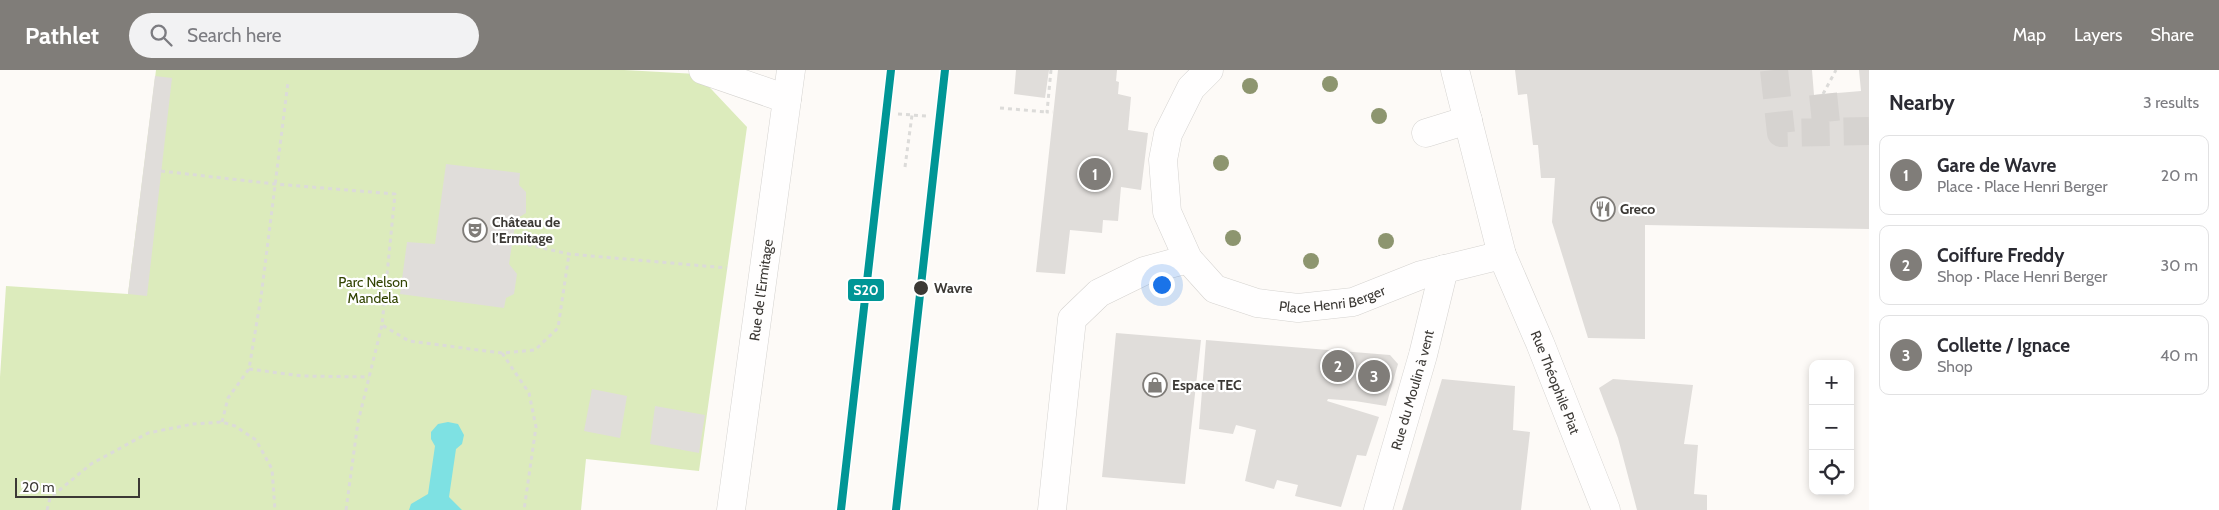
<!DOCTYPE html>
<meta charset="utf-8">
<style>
:root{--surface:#fff;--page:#f2f2f3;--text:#2b2b33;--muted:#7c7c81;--line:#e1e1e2;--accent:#807d79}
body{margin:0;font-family:Cabin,sans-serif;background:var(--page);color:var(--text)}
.controls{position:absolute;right:15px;bottom:15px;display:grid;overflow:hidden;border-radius:10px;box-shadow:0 2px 8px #0003}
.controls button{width:45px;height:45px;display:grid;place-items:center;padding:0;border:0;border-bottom:1px solid var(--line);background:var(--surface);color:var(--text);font:25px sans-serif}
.scale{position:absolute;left:15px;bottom:12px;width:125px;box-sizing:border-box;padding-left:5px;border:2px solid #3c3935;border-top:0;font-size:14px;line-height:18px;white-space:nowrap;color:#3c3935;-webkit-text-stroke:4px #fff;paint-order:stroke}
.you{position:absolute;left:1161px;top:214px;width:18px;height:18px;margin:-12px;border:4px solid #fff;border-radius:50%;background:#1a73e8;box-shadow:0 0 0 8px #1a73e833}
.badge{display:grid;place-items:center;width:32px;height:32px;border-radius:50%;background:var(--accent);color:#fff;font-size:16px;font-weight:700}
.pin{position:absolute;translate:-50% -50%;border:2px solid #fff;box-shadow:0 1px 5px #0006}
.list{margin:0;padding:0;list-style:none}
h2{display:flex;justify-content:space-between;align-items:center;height:65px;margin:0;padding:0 20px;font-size:21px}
h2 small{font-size:16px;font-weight:400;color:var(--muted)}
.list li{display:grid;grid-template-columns:32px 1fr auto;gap:15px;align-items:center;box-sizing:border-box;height:80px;margin:0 10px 10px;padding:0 10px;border:1px solid var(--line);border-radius:10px}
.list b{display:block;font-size:19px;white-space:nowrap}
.list p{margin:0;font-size:16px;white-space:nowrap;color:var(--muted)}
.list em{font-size:16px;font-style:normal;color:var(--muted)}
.icon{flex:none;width:28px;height:28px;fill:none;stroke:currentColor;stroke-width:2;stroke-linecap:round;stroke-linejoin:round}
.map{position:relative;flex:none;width:1869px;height:440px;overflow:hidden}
header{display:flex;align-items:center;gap:30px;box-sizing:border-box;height:70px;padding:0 25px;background:var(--accent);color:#fff}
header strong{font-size:24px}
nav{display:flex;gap:28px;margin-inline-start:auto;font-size:18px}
.search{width:350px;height:45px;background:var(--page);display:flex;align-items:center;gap:12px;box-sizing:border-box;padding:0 18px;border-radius:28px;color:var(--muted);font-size:19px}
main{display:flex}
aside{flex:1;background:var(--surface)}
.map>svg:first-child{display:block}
.green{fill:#dcebbc}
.water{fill:#7ee1e3}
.building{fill:#e0ddda}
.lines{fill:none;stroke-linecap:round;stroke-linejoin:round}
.minor-tunnel{stroke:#d6d3d0;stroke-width:28;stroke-dasharray:28 14;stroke-linecap:butt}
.minor-casing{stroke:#d5d3d0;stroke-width:29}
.path{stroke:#dcdbd9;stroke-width:3;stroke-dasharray:4 4;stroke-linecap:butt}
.minor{stroke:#fffefe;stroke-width:28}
.rail-1-casing{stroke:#fff;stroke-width:11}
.rail-1{stroke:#009696;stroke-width:8}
.tree{fill:#8d956f}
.stop-dot{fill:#3c3935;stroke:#fff;stroke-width:2}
.labels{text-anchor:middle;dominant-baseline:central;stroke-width:4.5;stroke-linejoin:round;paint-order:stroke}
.poi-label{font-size:14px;font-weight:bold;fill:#3c3935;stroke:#fff;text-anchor:start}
.park-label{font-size:14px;fill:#314300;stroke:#fff}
.stop-label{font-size:14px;font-weight:bold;fill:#3c3935;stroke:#fff;text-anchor:start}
.street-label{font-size:14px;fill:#3c3935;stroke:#fff}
.line-badge{stroke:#fff;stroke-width:2}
.badge-label{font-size:14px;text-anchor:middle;font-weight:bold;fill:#fff}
</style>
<header>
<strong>Pathlet</strong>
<div class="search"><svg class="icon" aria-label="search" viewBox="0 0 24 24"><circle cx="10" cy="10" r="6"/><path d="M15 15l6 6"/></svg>Search here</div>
<nav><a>Map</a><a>Layers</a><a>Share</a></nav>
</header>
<main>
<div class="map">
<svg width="1869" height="440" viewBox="0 0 1869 440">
<rect width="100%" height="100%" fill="#fdfaf7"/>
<path class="green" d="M156,0H624L697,4L747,57L699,401L586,389L581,440H0V307L6,216L128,224Z"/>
<path class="water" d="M448,352L458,354L464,365L462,374L456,379L449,427L462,440H409L411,434L428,424L435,376L431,369V362L438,354Z"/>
<path class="building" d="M1016,0H1049L1045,28L1014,24Z
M1058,0H1117L1116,11L1119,12L1118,24L1131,27L1128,60L1148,63L1141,120L1121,117L1118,151L1103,150L1102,163L1070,160L1065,204L1036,202Z
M1515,0H1812L1814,25L1861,21L1859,0H1869V159L1645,155V269L1588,268L1552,152L1555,108H1541L1538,75H1533L1527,24L1518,25Z
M155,6L172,8L147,226L128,224Z
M446,94L520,103L519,115L526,122V143L516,149L509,194L517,204L514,224L506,228L504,238L400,224L407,172L435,174Z
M1116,263L1201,270L1185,414L1102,407Z
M1206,270L1390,285L1398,294L1386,336L1355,331L1328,329L1327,331L1379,347L1366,386L1357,385L1341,437L1295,426L1298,415L1277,410L1274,419L1245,411L1256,360L1236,355L1233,364L1199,359Z
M1442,309L1515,316L1513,360L1530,362L1521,440H1402Z
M1613,309L1693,315L1684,374L1698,375L1694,424L1707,425V440H1637L1618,368L1599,318Z
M592,319L627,326L620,368L584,361Z
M655,336L705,345L699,383L650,374Z"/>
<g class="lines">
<path class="minor-tunnel" d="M1774,0L1781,63L1869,61
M1823,24L1827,62"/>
<g class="minor-casing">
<g id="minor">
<path d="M703,0L787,29"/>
<path id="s1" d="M1209,0L1191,18L1168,64L1163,90L1167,142L1188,189L1215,219L1257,233L1298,238L1353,232L1421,205L1502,185"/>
<path id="s2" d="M1455,0L1502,185L1540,273L1606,440"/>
<path d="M1426,63L1468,50"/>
<path id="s3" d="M731,440L791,0"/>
<path d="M1052,440L1072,249L1099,223L1144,201L1188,189"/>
<path id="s4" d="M1378,440L1423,285L1444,199"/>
</g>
</g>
<path class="path" d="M1051,0L1047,42H1053
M1823,24L1836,0
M1000,38L1047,42
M898,44L926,46
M905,97L912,45
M161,101L275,114L395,124L382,255L409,271L502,283L535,280L558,258L569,184
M520,173L569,184L727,198
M502,283L529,323L536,357L524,440
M249,299L302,306L369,307
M222,352L228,328L249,299L261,227L288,12
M47,440L50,428L91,394L148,363L193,354L222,352L235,356L256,370L272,399L275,440
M346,440L358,352L382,255"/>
<use href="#minor" class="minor"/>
<g class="rail-1-casing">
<path id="rail-1" d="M841,440L891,0
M896,440L945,0"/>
</g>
<use href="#rail-1" class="rail-1"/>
</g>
<g class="tree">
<circle cx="1330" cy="14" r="8"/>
<circle cx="1250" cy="16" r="8"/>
<circle cx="1379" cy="46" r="8"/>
<circle cx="1221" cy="93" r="8"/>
<circle cx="1233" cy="168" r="8"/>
<circle cx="1386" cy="171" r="8"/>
<circle cx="1311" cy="191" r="8"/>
</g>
<defs>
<g id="restaurant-ring" transform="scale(1.25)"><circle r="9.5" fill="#fff" stroke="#807d79" stroke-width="1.5"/><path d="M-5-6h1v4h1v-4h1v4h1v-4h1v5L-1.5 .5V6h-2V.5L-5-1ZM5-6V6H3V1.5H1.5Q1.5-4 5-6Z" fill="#807d79"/></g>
<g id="theatre-ring" transform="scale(1.25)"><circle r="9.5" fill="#fff" stroke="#807d79" stroke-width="1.5"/><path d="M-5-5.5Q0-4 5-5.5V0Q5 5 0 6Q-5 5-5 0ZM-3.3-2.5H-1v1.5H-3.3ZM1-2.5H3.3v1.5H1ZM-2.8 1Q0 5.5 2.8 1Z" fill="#807d79"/></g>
<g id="shop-ring" transform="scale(1.25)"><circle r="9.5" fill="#fff" stroke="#807d79" stroke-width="1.5"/><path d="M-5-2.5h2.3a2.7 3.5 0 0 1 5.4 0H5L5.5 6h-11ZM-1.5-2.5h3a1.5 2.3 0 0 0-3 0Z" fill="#807d79"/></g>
</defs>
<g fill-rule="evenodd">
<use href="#restaurant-ring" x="1603" y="139"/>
<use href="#theatre-ring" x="475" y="160"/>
<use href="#shop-ring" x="1155" y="315"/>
</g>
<circle class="stop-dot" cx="921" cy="218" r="8"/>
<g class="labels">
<g class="poi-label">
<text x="1620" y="139">Greco</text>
<text x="492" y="152">Château de<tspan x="492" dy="16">l’Ermitage</tspan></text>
<text x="1172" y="315">Espace TEC</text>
</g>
<g class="park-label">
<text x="373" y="212">Parc Nelson<tspan x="373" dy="16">Mandela</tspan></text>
</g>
<g class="stop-label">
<text x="934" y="218">Wavre</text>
</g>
<g class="street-label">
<text stroke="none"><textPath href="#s3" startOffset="222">Rue de l'Ermitage</textPath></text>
<text stroke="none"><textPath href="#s1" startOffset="368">Place Henri Berger</textPath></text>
<text stroke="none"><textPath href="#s2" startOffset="329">Rue Théophile Piat</textPath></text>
<text stroke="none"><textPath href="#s4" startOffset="125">Rue du Moulin à vent</textPath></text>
</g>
</g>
<rect class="line-badge" x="847" y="208" width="38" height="24" rx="5" fill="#009696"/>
<g class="badge-label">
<text x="866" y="225">S20</text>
</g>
</svg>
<div class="controls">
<button>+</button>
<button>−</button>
<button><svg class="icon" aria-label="locate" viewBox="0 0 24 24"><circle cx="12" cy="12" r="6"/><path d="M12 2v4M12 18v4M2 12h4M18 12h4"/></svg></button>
</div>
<div class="scale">20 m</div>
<div class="you"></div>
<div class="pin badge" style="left:1095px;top:104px">1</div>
<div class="pin badge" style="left:1338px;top:296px">2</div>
<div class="pin badge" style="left:1374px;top:306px">3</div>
</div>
<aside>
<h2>Nearby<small>3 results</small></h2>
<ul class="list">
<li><span class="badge">1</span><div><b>Gare de Wavre</b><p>Place · Place Henri Berger</p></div><em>20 m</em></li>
<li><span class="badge">2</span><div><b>Coiffure Freddy</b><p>Shop · Place Henri Berger</p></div><em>30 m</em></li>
<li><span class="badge">3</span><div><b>Collette / Ignace</b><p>Shop</p></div><em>40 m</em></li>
</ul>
</aside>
</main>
